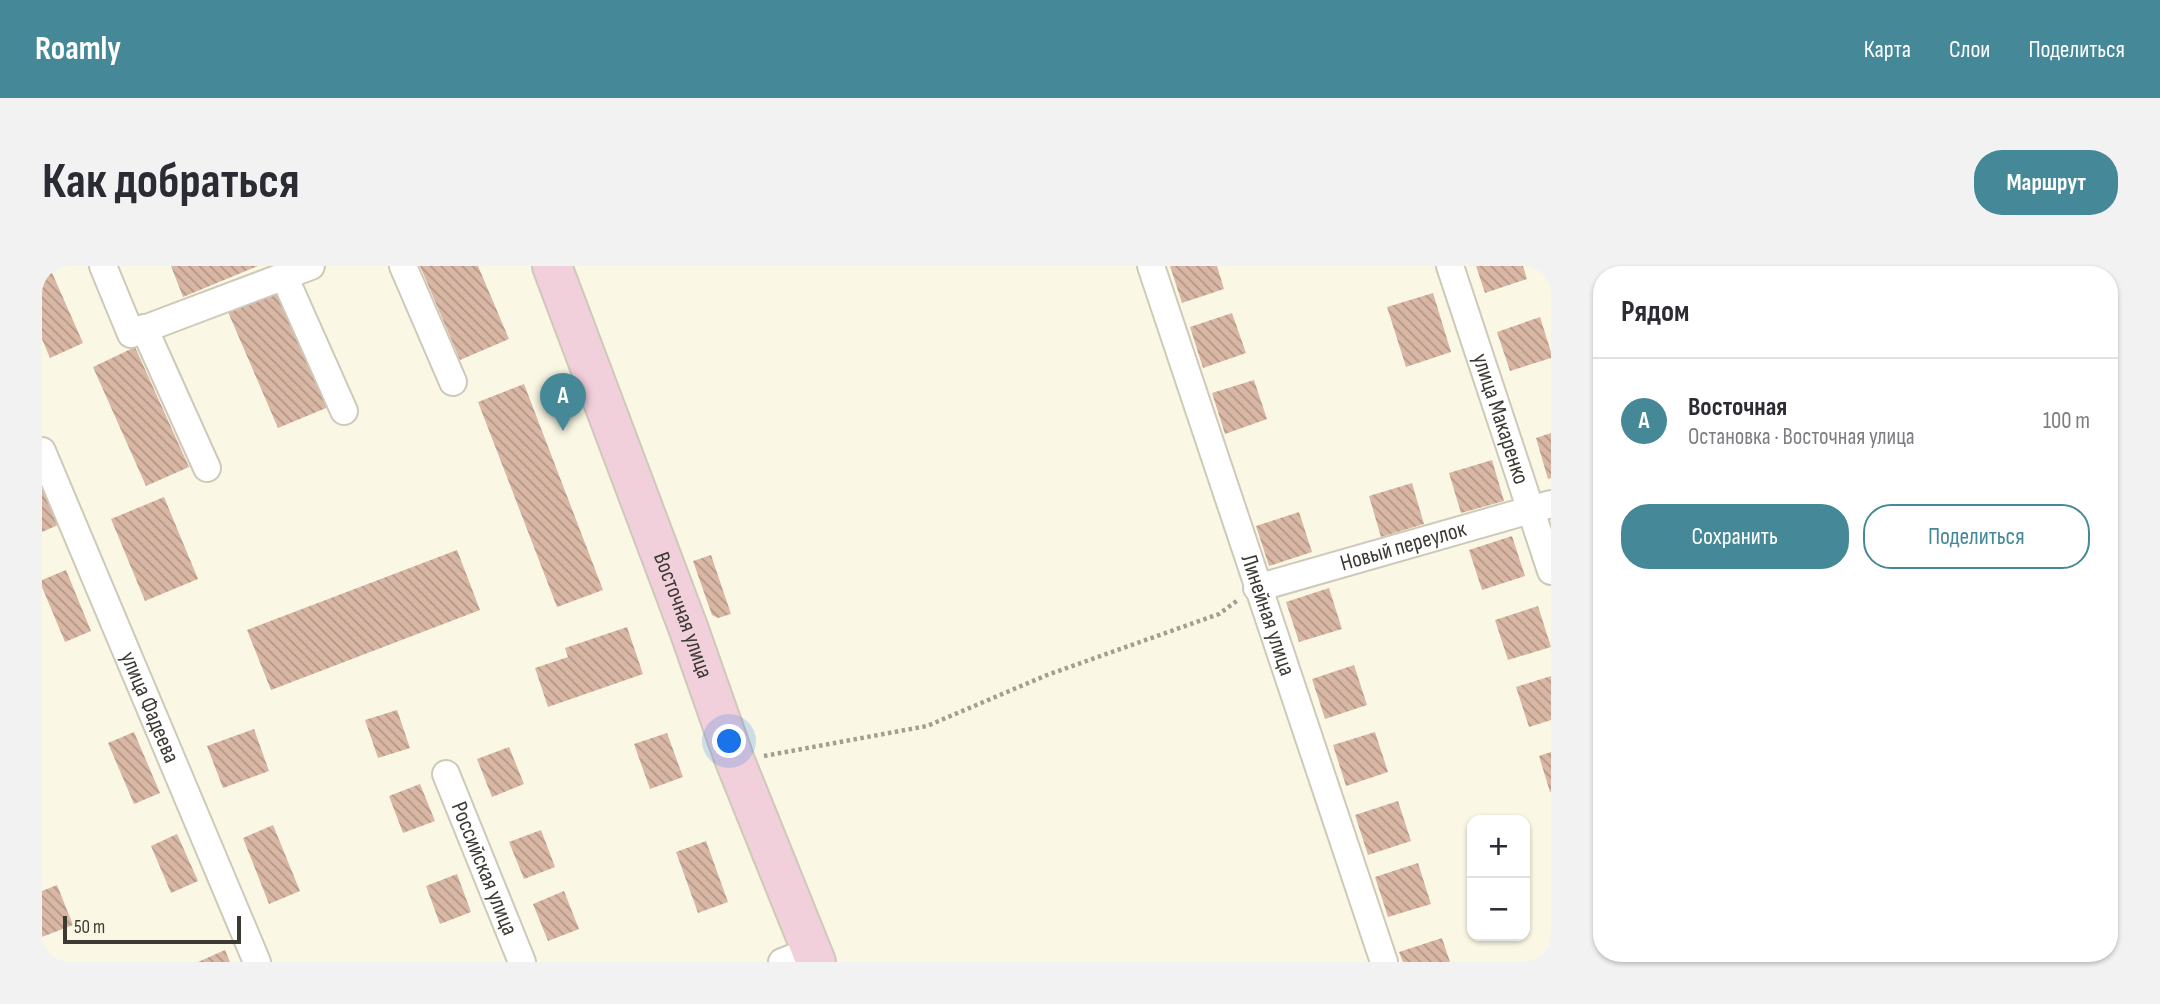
<!DOCTYPE html>
<html lang="ru">
<meta charset="utf-8">
<style>
:root{--surface:#fff;--page:#f2f2f3;--text:#2b2b33;--muted:#7c7c81;--line:#e1e1e2;--accent:#458898}
body{margin:0;font-family:"Sofia Sans Condensed",sans-serif;background:var(--page);color:var(--text)}
.controls{position:absolute;right:21px;bottom:21px;display:grid;overflow:hidden;border-radius:14px;box-shadow:0 2px 5px #0004}
.controls button{width:63px;height:63px;display:grid;place-items:center;padding:0;border:0;border-bottom:2px solid var(--line);background:var(--surface);color:var(--text);font:35px sans-serif}
.scale{position:absolute;left:21px;bottom:18px;width:178px;box-sizing:border-box;padding-left:7px;border:4px solid #3c3a33;border-top:0;font-size:19px;line-height:24px;white-space:nowrap;color:#3c3a33;-webkit-text-stroke:5px #fbf7e5;paint-order:stroke}
.you{position:absolute;left:688px;top:476px;width:24px;height:24px;margin:-18px;border:5px solid #fff;border-radius:50%;background:#1a73e8;box-shadow:0 0 0 10px #1a73e833}
.badge{display:grid;place-items:center;width:46px;height:46px;border-radius:50%;background:var(--accent);color:#fff;font-size:23px;font-weight:700}
.pin{position:absolute;translate:-50% -58px;filter:drop-shadow(0 2px 4px #0008)}
.pin::after{content:'';position:absolute;top:37px;width:24px;height:21px;background:inherit;clip-path:polygon(0 0,100% 0,50% 100%)}
.list{margin:0;padding:0;list-style:none}
h2{display:flex;justify-content:space-between;align-items:center;height:91px;margin:0;padding:0 28px;font-size:30px}
h2 small{font-size:23px;font-weight:400;color:var(--muted)}
.list li{display:grid;grid-template-columns:46px 1fr auto;gap:21px;align-items:center;box-sizing:border-box;height:126px;padding:0 28px;border-top:2px solid var(--line)}
.list b{display:block;font-size:26px;white-space:nowrap}
.list p{margin:0;font-size:23px;white-space:nowrap;color:var(--muted)}
.list em{font-size:23px;font-style:normal;color:var(--muted)}
.actions{display:flex;gap:14px;padding:21px 28px}
.actions a{flex:1;padding:16px 0;border:2px solid var(--accent);border-radius:28px;text-align:center;font-size:24px;color:var(--accent)}
.actions .main{background:var(--accent);color:#fff}
.map{position:relative;flex:none;width:1509px;height:696px;overflow:hidden;border-radius:28px}
header{display:flex;align-items:center;gap:42px;box-sizing:border-box;height:98px;padding:0 35px;background:var(--accent);color:#fff}
header strong{font-size:33px}
nav{display:flex;gap:38px;margin-inline-start:auto;font-size:24px}
.intro{display:flex;align-items:center;justify-content:space-between;box-sizing:border-box;height:168px;padding:0 42px}
h1{margin:0;font-size:49px}
.button{padding:18px 32px;border-radius:28px;background:var(--accent);color:#fff;font-size:24px;font-weight:700}
main{display:flex;gap:42px;padding:0 42px}
aside{flex:1;background:var(--surface);border-radius:28px;box-shadow:0 2px 5px #0004}
.map>svg:first-child{display:block}
.building{fill:url(#building-back-hatch)}
.lines{fill:none;stroke-linecap:round;stroke-linejoin:round}
.street-casing{stroke:#cec9b8;stroke-width:30}
.secondary-casing{stroke:#cec9b8;stroke-width:42}
.path{stroke:#a29f92;stroke-width:4.5;stroke-dasharray:3.5 3.5;stroke-linecap:butt}
.street{stroke:#fff;stroke-width:26}
.secondary{stroke:#f2d0db;stroke-width:38}
.labels{text-anchor:middle;dominant-baseline:central;stroke-width:5;stroke-linejoin:round;paint-order:stroke}
.street-label{font-size:23px;fill:#3c3a33;stroke:#fbf7e5}
</style>
<header>
<strong>Roamly</strong>
<nav><a>Карта</a><a>Слои</a><a>Поделиться</a></nav>
</header>
<div class="intro"><h1>Как добраться</h1><a class="button">Маршрут</a></div>
<main>
<div class="map">
<svg width="1509" height="696" viewBox="0 0 1509 696">
<defs>
<pattern id="building-back-hatch" width="6" height="6" patternUnits="userSpaceOnUse" patternTransform="scale(1.75)"><rect width="6" height="6" fill="#d9b7a4"/><path d="M-1 5l2 2M0 0l6 6M5-1l2 2" fill="none" stroke="#b19686"/></pattern>
</defs>
<rect width="100%" height="100%" fill="#fbf7e5"/>
<path class="building" d="M0,0H7L41,77L8,92L0,73Z
M129,0H216L141,31Z
M378,0H436L467,73L418,94Z
M1128,0H1175L1182,23L1140,37Z
M1434,0H1481L1485,13L1443,27Z
M238,24L289,140L236,162L186,46Z
M1391,27L1409,86L1364,101L1345,41Z
M1190,47L1204,87L1161,102L1148,61Z
M1498,51L1509,86V92L1468,105L1455,66Z
M93,81L147,201L104,220L51,101Z
M1212,114L1225,153L1183,168L1170,127Z
M482,118L561,324L515,341L436,136Z
M1509,167V212L1506,213L1494,172Z
M1450,194L1462,235L1419,247L1407,207Z
M1370,217L1382,258L1339,271L1327,230Z
M0,218L16,259L0,266Z
M122,231L156,313L103,335L69,253Z
M1257,246L1270,286L1227,300L1214,260Z
M1470,270L1483,310L1440,324L1427,284Z
M415,284L438,344L229,424L205,364Z
M669,289L689,348L676,352L670,349L651,295Z
M24,304L49,365L23,376L0,321V314Z
M1287,322L1300,363L1257,376L1244,336Z
M1496,340L1509,381L1466,394L1453,354Z
M585,361L601,408L506,441L493,402L526,391L523,382Z
M1312,399L1325,439L1283,453L1270,413Z
M1509,410V454L1487,461L1474,421Z
M355,444L368,482L336,492L323,454Z
M212,463L227,505L181,522L165,480Z
M92,466L118,527L92,538L66,477Z
M1333,466L1346,506L1304,520L1291,479Z
M625,467L641,511L608,523L592,478Z
M467,481L482,518L450,531L435,493Z
M1509,486V526H1508L1497,490Z
M378,518L393,555L361,567L347,530Z
M1356,535L1369,575L1326,589L1313,549Z
M231,559L258,625L227,638L201,572Z
M499,564L513,601L482,613L467,576Z
M135,568L156,615L129,627L109,580Z
M664,575L686,636L656,647L634,586Z
M1376,597L1389,638L1346,651L1333,611Z
M415,608L429,646L398,658L384,620Z
M15,619L31,659L0,671V625Z
M522,625L537,663L506,675L491,638Z
M1400,672L1408,696H1361L1357,686Z
M183,684L188,696H156Z"/>
<g class="lines">
<g class="street-casing">
<g id="street">
<path d="M61,0L89,68L269,0"/>
<path d="M361,0L411,116"/>
<path id="s1" d="M1109,0L1342,696"/>
<path id="s2" d="M1408,0L1509,305"/>
<path d="M242,10L302,145"/>
<path d="M102,62L165,202"/>
<path id="s3" d="M0,185L215,696"/>
<path id="s4" d="M1215,322L1509,238"/>
<path id="s5" d="M404,508L480,696"/>
<path d="M740,696L768,685"/>
</g>
</g>
<g class="secondary-casing">
<g id="secondary">
<path id="s6" d="M510,0L647,364L693,495L774,696"/>
</g>
</g>
<path class="path" d="M722,490L885,460L1005,409L1177,348L1196,334"/>
<use href="#street" class="street"/>
<use href="#secondary" class="secondary"/>
</g>
<g class="labels">
<g class="street-label">
<text stroke="none"><textPath href="#s2" startOffset="161">улица Макаренко</textPath></text>
<text stroke="none"><textPath href="#s4" startOffset="152">Новый переулок</textPath></text>
<text stroke="none"><textPath href="#s1" startOffset="368">Линейная улица</textPath></text>
<text stroke="none"><textPath href="#s6" startOffset="373">Восточная улица</textPath></text>
<text stroke="none"><textPath href="#s3" startOffset="278">улица Фадеева</textPath></text>
<text stroke="none"><textPath href="#s5" startOffset="102">Российская улица</textPath></text>
</g>
</g>
</svg>
<div class="controls">
<button>+</button>
<button>−</button>
</div>
<div class="scale">50 m</div>
<div class="you"></div>
<div class="pin badge" style="left:521px;top:165px">A</div>
</div>
<aside>
<h2>Рядом<small></small></h2>
<ul class="list">
<li><span class="badge">A</span><div><b>Восточная</b><p>Остановка · Восточная улица</p></div><em>100 m</em></li>
</ul>
<div class="actions"><a class="main">Сохранить</a><a>Поделиться</a></div>
</aside>
</main>
